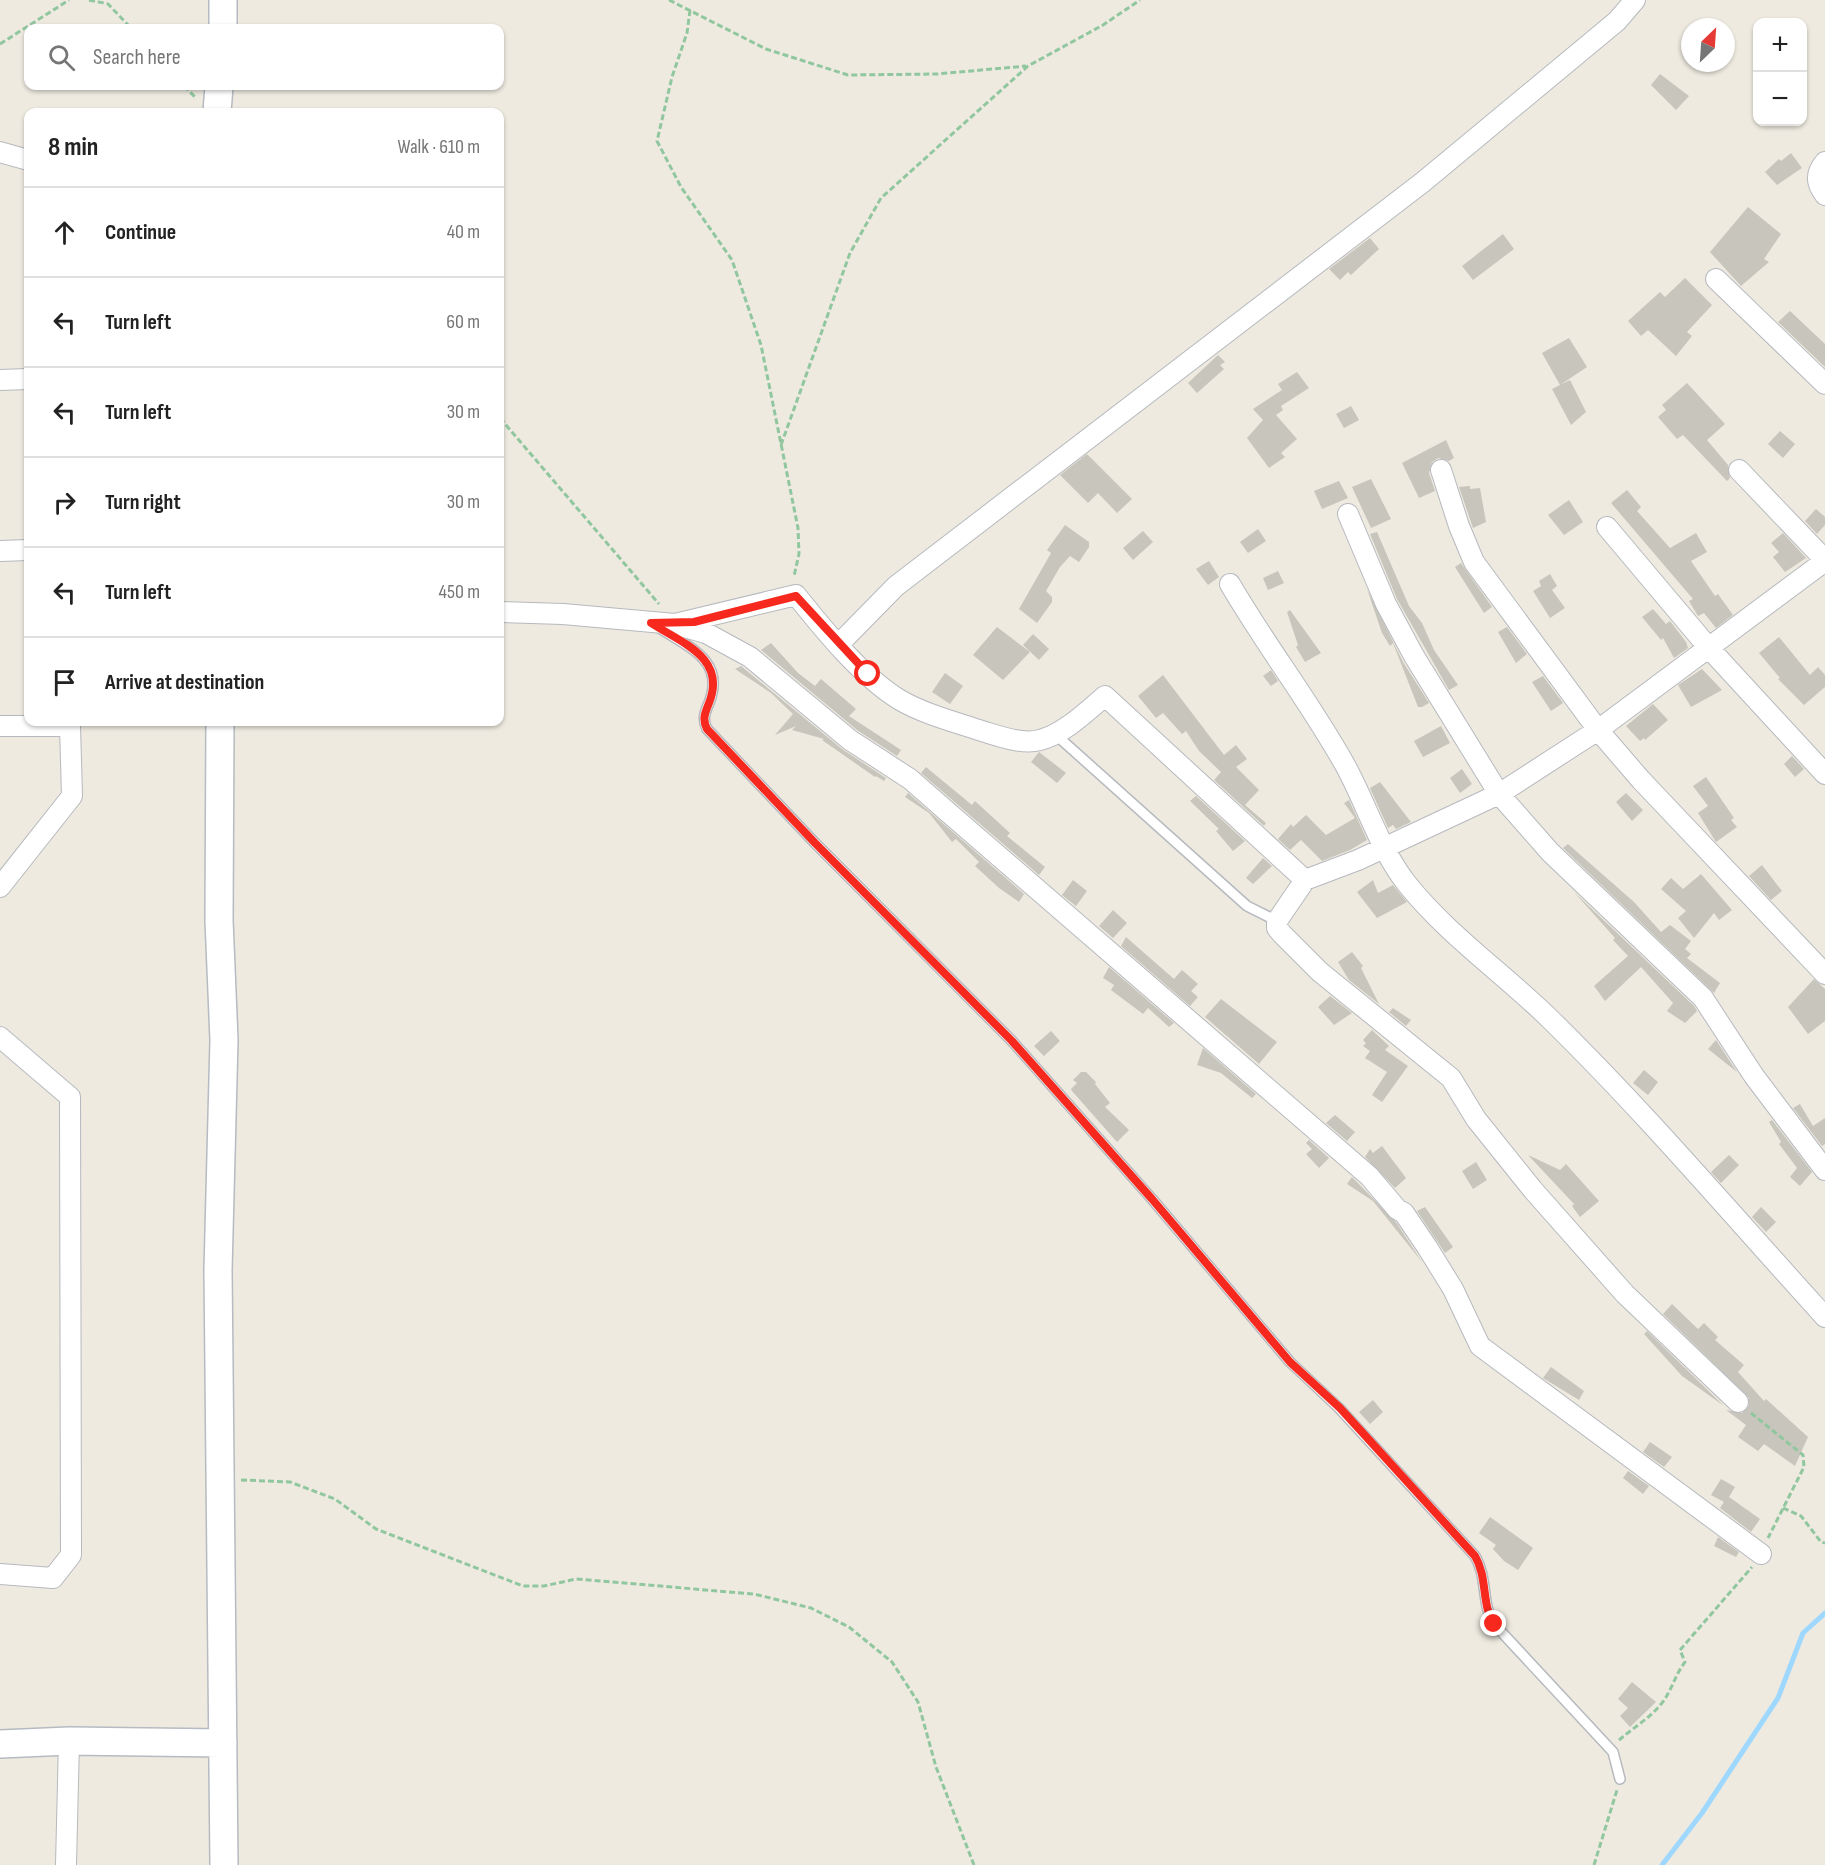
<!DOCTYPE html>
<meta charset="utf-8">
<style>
:root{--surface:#fff;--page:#f6f6f6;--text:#222;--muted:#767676;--line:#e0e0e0}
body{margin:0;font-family:"Sofia Sans Condensed",sans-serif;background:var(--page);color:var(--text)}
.controls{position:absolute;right:18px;top:18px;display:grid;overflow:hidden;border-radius:12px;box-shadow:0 2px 4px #0004}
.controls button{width:54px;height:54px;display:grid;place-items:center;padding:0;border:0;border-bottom:2px solid var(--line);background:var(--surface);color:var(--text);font:30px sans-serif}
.compass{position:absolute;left:1681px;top:18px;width:54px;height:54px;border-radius:50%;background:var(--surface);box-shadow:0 2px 4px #0004;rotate:25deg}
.stop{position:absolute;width:18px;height:18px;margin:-14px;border:4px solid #f7281d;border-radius:50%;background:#fff}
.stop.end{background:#f7281d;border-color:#fff;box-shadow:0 2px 6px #0008}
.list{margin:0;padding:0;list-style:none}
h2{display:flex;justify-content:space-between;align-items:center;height:78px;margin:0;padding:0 24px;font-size:26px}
h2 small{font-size:20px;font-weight:400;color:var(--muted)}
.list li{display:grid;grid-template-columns:39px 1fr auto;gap:18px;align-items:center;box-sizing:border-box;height:90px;padding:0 24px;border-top:2px solid var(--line)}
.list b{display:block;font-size:22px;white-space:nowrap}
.list em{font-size:20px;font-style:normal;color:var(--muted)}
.icon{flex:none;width:33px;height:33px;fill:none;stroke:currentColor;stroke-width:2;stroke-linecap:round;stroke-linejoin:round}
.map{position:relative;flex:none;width:1825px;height:1865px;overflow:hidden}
.search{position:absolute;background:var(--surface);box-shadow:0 2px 4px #0004;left:24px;top:24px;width:480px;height:66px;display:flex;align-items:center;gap:15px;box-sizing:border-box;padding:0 21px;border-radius:12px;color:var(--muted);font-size:22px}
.panel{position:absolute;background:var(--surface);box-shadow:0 2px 4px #0004;left:24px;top:108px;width:480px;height:618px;border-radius:12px}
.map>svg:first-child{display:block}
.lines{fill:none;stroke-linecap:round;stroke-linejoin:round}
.stream{stroke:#9fd8ff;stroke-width:5}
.building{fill:#c8c5bd}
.lane-casing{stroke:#b6b9be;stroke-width:12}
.street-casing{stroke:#b6b9be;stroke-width:22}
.secondary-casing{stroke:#b6bbc1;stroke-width:30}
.path{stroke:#91c79f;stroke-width:3;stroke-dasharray:6 3;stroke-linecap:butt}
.lane{stroke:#fff;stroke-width:9}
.street{stroke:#fff;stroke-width:20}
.secondary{stroke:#fff;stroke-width:27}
.route{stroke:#f7281d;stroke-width:8}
</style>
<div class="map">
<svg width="1825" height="1865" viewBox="0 0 1825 1865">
<rect width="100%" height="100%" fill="#eeeae0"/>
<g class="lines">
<path class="stream" d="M1662,1865L1702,1813L1778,1698L1803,1633L1825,1613"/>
</g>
<path class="building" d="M1660,74L1689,96L1676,110L1651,85Z
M1791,153L1802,168L1777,185L1765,172L1779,159L1781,161Z
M1748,207L1781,234L1764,259L1769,262L1741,286L1710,252Z
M1503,234L1514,249L1473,280L1462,266Z
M1370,238L1379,249L1351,275L1348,272L1340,280L1329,269Z
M1685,278L1712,305L1687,332L1692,336L1676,356L1648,330L1641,336L1628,321L1660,292L1665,297Z
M1790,311L1825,344V367L1778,322Z
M1569,338L1587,367L1560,385L1542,353Z
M1218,355L1225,362L1220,365L1224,369L1197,393L1188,383Z
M1297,372L1309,388L1281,406L1283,410L1276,415L1297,439L1281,453L1285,457L1269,468L1247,438L1263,420L1253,409L1282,390L1278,384Z
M1570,380L1586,412L1571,425L1552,389Z
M1687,383L1725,424L1707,440L1728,465L1730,478L1727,481L1683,435L1677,439L1658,417L1666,410L1662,405Z
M1351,406L1359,420L1344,428L1336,414Z
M1780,431L1795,444L1783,458L1768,444Z
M1446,440L1454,458L1449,461L1438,458L1432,462L1429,473L1435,491L1419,498L1402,463Z
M1087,454L1132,499L1117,513L1098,493L1088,503L1060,475Z
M1371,479L1391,519L1371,528L1352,487Z
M1339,481L1348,498L1322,509L1314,491Z
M1470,486V489L1480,488L1486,522L1473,528L1459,487Z
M1627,490L1641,507L1637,511L1670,548L1696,533L1707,552L1691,561L1715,596L1718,594L1733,615L1716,628L1704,613L1698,616L1689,601L1693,599L1611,503Z
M1569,500L1583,522L1564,535L1548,515Z
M1816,509L1825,517V525L1817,534L1805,521Z
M1065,525L1089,542V547L1079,562L1070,556L1060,567L1046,591L1052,597V602L1037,623L1019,609L1051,553L1047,550Z
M1258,529L1266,541L1248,553L1240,542Z
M1143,531L1153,542L1133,560L1123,548Z
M1377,532L1409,606L1422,623L1434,650L1458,685L1449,690L1397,599L1370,534Z
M1783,533L1806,558L1785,572L1773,557L1779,552L1771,543Z
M1209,561L1219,577L1208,585L1196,569Z
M1461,563L1492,607L1484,613L1455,567Z
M1278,571L1284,583L1268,590L1263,578Z
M1550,574L1557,586L1552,590L1565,608L1550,618L1533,591L1541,586L1539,581Z
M1367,589L1403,662L1429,703L1422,707H1418L1393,643L1390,646L1382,633Z
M1653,609L1666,624L1670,621L1686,642L1688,648L1674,658L1663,638L1661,640L1642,617Z
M1290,610L1321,653L1305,662L1296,647L1298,645L1287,612Z
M997,627L1030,652L1003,680L973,655Z
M1507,627L1527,654L1516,663L1498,632Z
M1033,634L1049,649L1039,660L1023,645Z
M1779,637L1810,675L1818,667L1825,675V687L1804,705L1778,679L1780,678L1759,653Z
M771,643L798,673L815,686L821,679L856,709L849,716L901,750L897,756L857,730L761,650Z
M741,666L842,749L886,778L884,781L876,776L875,777L822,740L824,739L792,730L796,726L775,735L793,714L771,693L735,669Z
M1702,669L1722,690L1691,707L1678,685Z
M1271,670L1278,681L1271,686L1263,676Z
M945,673L963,686L950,704L932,692Z
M1163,675L1224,755L1236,745L1247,759L1236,767L1259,790L1245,805L1266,823L1264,826L1214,780L1221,772L1199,751L1186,731L1182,734L1163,713L1156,718L1138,696Z
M1543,676L1563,703L1551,711L1532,682Z
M1653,704L1668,720L1645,740L1644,738L1640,741L1626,726Z
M1441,726L1450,743L1423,757L1414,741Z
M1039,752L1066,773L1057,783L1031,762Z
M1792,756L1804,769L1795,777L1784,764Z
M926,767L972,805L975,801L1010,833L1007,836L1045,867L1039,875L921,773Z
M1462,769L1472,784L1460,793L1450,778Z
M1706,777L1734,818L1731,820L1737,827L1716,842L1698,813L1708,806L1693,786Z
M1380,782L1411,822L1396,829L1393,825L1388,828L1370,788Z
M908,793L1024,894L1019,902L999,888L975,866L979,862L956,839L952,842L929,813L905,797Z
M1626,793L1643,810L1632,821L1616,802Z
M1196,796L1245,841L1233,851L1216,831L1219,829L1190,801Z
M1349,800L1367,840L1350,850L1322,861L1301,840L1290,850L1278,839L1291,824L1293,827L1306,815L1326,835L1355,818L1344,803Z
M1568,844L1634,902L1661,932L1670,925L1691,941L1685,949L1691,954L1687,958L1720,983L1714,993L1563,848Z
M1263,858L1272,866L1253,884L1246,878Z
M1762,865L1782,891L1771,900L1749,876Z
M1701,874L1732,910L1719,920L1714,913L1694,938L1678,918L1686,911L1661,889L1671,878L1683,889Z
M1073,880L1087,891L1076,906L1062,895Z
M1373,880L1378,893L1393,885L1407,902L1377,918L1357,892Z
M1574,892L1694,1006L1697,1011L1685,1023L1667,1011L1673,1003L1641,967L1605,1001L1594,986L1628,956L1613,940L1615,938Z
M1113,910L1127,923L1113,938L1099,926Z
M1126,937L1174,979L1182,970L1198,984L1191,991L1198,997L1190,1006L1121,946Z
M1352,952L1363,966L1361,968L1379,1004L1349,980L1338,962Z
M1109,967L1174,1023L1169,1027L1148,1008L1143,1014L1111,990L1114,985L1103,978Z
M1814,979L1825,989V1021L1808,1034L1788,1007Z
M1330,996L1352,1013L1334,1025L1318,1007Z
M1221,999L1277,1042L1259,1064L1205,1017Z
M1393,1008L1411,1020L1406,1026L1389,1012Z
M1372,1030L1389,1046L1385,1050L1408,1066L1382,1102L1372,1095L1387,1072L1365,1058L1370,1051L1363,1046L1366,1043L1363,1040Z
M1051,1031L1060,1041L1044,1056L1034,1046Z
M1716,1040L1737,1072L1708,1049Z
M1203,1048L1256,1094L1252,1098L1221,1073L1197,1065Z
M1644,1070L1658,1082L1648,1095L1633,1083Z
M1081,1072H1086L1096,1082L1095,1084L1110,1103L1105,1107L1129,1130L1117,1142L1072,1091L1071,1089L1077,1083L1073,1080Z
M1800,1104L1813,1126L1825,1118V1144L1822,1146L1793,1108Z
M1335,1115L1355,1132L1347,1141L1326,1123Z
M1772,1120L1812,1172L1800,1186L1790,1177L1797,1168L1779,1144L1781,1142L1769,1122Z
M1309,1140L1329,1158L1319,1168L1306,1154L1312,1149L1306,1143Z
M1382,1146L1406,1178L1395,1188L1365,1157L1370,1149L1373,1153Z
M1528,1155L1560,1170L1566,1164L1599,1201L1580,1217L1572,1206L1574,1204Z
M1729,1155L1739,1165L1721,1183L1711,1172Z
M1476,1162L1487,1180L1473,1189L1462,1171Z
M1352,1177L1396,1222L1422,1262L1373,1201L1347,1184Z
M1425,1207L1453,1247L1445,1253L1417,1211Z
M1761,1207L1776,1222L1766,1232L1752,1217Z
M1672,1304L1698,1329L1704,1323L1718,1337L1715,1340L1744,1365L1738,1372L1764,1401L1766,1399L1808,1437L1795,1466L1764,1444L1758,1451L1738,1437L1746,1425L1726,1410L1742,1413L1749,1405V1398L1663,1314Z
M1647,1331L1724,1406L1682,1376L1644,1334Z
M1551,1367L1584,1391L1579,1400L1543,1378Z
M1373,1400L1383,1412L1370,1424L1359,1412Z
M1650,1442L1672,1457L1664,1467L1643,1452Z
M1628,1471L1649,1486L1643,1494L1623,1478Z
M1721,1479L1735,1487L1729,1497L1760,1519L1751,1532L1720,1508L1724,1502L1711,1495Z
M1490,1517L1533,1548L1518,1570L1504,1561L1493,1549L1496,1545L1479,1533Z
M1718,1537L1739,1552L1736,1557L1714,1546Z
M1632,1682L1656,1702L1630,1727L1620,1716L1628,1708L1618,1699Z"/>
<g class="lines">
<g class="lane-casing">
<path id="lane" d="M658,627C688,647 726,660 709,703C705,712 702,719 707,729L815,843L1012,1041L1152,1199L1290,1362L1339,1408L1475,1556C1488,1578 1481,1604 1494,1624L1613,1752L1620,1779
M1055,734L1247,906L1277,921"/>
</g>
<g class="street-casing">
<path id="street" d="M0,152L28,160
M1825,162C1815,174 1816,183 1825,195
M1716,279L1825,384
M0,380L28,379
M1441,470L1459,526L1474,562L1598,730L1641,780L1825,974
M1739,470L1825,560
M1348,514L1386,604L1414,656L1499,794L1550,852L1703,998L1754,1076L1825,1170
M1607,527L1708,647L1825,774
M0,551L28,550
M1230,584C1266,646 1310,702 1345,765C1366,803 1380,850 1407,884C1448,935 1503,973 1549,1018C1646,1113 1734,1217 1825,1317
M500,612L563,614L675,624L796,595C824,630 862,677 900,700C924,714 955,722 982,731C999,736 1022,745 1040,740C1064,734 1087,711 1105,696L1305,880L1358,860L1499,794L1598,730L1825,561
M681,626L706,633L750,657L850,740L910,779L950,814L1369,1176L1397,1209L1404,1213L1427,1247L1453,1289L1480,1346L1761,1554
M839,644L896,586L1423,182L1617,21L1635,0
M0,726H70L72,796L0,887
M1305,880L1277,921V928L1282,934L1320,972L1451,1078L1476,1119L1533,1190L1625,1294L1738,1402
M0,1037L70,1097L71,1555L53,1578L0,1574
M66,1865L69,1741"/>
</g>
<g class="secondary-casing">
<path id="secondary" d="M223,28V0
M217,112L219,86
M220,722L219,920L224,1040L218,1270L224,1865
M0,1744L69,1741L223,1743"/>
</g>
<path class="path" d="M89,0L108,4L131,28
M669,0L766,49L848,75L937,74L1026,66
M690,10L687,33L672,77L657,141L681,187L732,260L761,345L798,528L799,554L794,576
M0,44L69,0
M184,86L196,98
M500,418L659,604
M781,445L850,253L881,198L1028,66L1103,25L1140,0
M1751,1413L1803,1455L1804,1467L1768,1538
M241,1480L290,1482L335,1499L376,1529L523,1586H544L576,1579L754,1594L811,1608L849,1627L892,1662L918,1702L936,1767L974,1865
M1783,1508L1801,1516L1821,1542L1825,1543
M1619,1740C1633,1728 1650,1718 1662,1703C1672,1690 1675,1675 1685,1662L1680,1650L1752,1567
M1594,1865L1617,1790"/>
<use href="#lane" class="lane"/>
<use href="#street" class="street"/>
<use href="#secondary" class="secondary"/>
</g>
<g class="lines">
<path class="route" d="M868,674L796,596L694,622L651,623C682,643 727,658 709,703C705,713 702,719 707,729L815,843L1012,1041L1152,1199L1290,1362L1340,1408L1475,1556C1488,1578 1481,1604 1494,1624"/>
</g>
</svg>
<div class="controls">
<button>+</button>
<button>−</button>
</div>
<svg class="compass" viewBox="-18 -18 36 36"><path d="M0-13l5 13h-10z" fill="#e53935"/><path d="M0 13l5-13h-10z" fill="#767676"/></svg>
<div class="stop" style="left:868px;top:674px"></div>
<div class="stop end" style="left:1494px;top:1624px"></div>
<div class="search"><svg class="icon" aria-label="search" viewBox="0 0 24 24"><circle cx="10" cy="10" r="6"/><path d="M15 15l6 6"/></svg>Search here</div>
<section class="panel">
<h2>8 min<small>Walk · 610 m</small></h2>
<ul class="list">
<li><svg class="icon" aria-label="ahead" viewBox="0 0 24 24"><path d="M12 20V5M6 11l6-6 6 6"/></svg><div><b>Continue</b></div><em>40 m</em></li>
<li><svg class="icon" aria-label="left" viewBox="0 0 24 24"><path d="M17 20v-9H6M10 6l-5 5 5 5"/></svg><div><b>Turn left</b></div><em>60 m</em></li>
<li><svg class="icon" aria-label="left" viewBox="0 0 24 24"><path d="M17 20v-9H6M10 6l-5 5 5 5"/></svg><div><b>Turn left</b></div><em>30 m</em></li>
<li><svg class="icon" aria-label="right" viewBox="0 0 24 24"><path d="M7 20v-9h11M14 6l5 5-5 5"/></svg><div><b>Turn right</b></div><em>30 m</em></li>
<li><svg class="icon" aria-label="left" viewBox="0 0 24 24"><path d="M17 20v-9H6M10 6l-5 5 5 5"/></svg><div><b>Turn left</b></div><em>450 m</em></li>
<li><svg class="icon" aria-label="arrive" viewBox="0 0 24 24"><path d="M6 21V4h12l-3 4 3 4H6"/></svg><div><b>Arrive at destination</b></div></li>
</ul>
</section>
</div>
